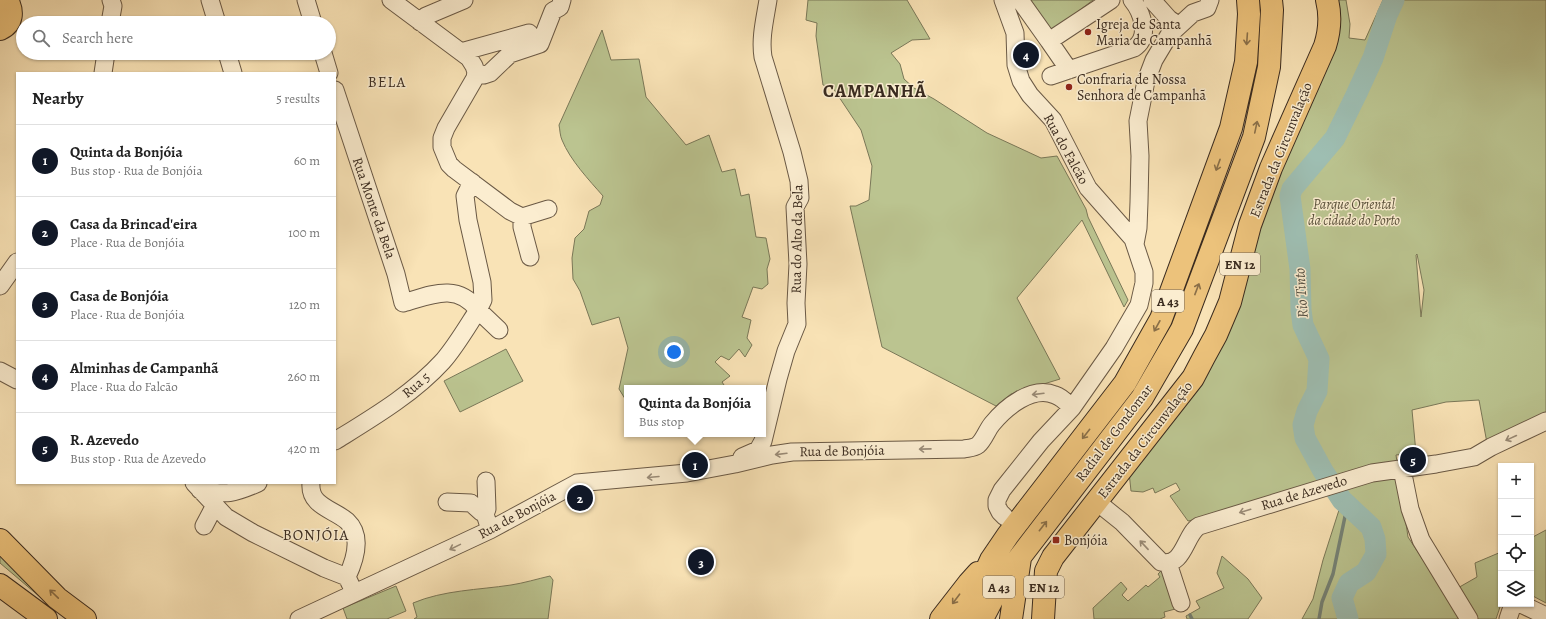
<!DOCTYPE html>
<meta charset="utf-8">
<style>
:root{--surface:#fff;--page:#f2f2f2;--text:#222;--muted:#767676;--line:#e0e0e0;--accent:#111827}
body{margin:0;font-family:Alegreya,serif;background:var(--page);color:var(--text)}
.controls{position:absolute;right:12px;bottom:12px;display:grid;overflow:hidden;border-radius:0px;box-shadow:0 1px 3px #0004}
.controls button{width:36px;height:36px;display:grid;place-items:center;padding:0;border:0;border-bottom:1px solid var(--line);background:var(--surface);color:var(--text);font:20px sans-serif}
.you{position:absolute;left:674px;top:352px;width:14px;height:14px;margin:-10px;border:3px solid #fff;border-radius:50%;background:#1a73e8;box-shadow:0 0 0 6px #1a73e833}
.badge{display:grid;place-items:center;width:26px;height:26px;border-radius:50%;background:var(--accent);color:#fff;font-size:13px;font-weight:700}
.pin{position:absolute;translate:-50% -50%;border:2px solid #fff;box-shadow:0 1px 4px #0006}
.popup{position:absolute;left:624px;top:385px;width:142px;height:52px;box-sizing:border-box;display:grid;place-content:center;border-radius:0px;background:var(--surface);filter:drop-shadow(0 1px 3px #0005);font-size:13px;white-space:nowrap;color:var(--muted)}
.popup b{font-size:15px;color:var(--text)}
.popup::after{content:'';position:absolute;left:50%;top:100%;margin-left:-8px;border:8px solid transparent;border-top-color:var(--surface)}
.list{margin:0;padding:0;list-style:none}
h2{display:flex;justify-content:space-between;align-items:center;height:52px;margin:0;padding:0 16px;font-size:17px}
h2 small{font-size:13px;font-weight:400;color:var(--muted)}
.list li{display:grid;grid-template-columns:26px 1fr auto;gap:12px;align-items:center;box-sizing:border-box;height:72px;padding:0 16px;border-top:1px solid var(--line)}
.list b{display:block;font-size:15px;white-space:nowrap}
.list p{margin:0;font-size:13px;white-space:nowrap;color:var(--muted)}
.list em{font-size:13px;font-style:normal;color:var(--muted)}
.icon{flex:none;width:22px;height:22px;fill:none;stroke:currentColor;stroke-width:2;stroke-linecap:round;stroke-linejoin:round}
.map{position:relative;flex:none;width:1546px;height:619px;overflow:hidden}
.search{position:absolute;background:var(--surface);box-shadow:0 1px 3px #0004;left:16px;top:16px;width:320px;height:44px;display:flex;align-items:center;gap:10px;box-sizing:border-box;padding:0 14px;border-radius:22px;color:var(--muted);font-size:15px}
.panel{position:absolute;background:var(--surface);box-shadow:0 1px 3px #0004;left:16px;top:72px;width:320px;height:412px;border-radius:0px}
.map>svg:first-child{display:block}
.green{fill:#bbc490;stroke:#7a7858;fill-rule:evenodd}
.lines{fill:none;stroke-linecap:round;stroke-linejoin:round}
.stream{stroke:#768377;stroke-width:3.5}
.river{stroke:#9ebeb2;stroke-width:21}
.minor-casing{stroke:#6a5945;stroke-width:19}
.major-casing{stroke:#3a2b1f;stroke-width:24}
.highway-casing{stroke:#3a2b1f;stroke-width:24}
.minor{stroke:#fbedd0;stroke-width:17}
.major{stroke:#ecc27b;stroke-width:22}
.highway{stroke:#ecc27b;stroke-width:22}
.oneway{stroke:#8a6f48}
.oneway2{stroke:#9a8c78}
.poi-dot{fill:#8f2418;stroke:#fbedd0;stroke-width:1.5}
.labels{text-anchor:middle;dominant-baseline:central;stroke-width:3;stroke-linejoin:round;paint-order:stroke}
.shield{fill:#fbedd0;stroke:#746554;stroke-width:1}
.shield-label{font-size:13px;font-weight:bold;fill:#3a2b1f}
.poi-label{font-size:14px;fill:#3a2b1f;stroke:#fbedd0;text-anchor:start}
.street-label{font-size:14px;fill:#3a2b1f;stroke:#fbedd0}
.park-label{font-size:14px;font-style:italic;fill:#5a513b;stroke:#fbedd0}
.neighbourhood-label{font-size:15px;letter-spacing:1px;fill:#3a2b1f;stroke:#fbedd0}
.water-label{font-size:15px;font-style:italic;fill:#535044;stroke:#fbedd0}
.district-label{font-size:18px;font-weight:bold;letter-spacing:1px;fill:#3a2b1f;stroke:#fbedd0}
</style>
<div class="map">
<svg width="1546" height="619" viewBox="0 0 1546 619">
<rect width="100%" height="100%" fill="#f9e3b6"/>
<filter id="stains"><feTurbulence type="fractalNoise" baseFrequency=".005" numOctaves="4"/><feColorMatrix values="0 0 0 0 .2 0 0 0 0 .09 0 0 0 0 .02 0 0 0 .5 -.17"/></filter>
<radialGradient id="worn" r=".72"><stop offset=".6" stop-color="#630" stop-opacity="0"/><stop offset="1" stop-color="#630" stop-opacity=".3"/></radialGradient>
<path class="green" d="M808,0H907L930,39L912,40L891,53L900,64L904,79L914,88L934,99L987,133L1041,158L1057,156L1086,209L1088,217L1128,300L1124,307L1082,220L1017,298L1060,379L1011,394L996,406L882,347L850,206H856L869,200L872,166L861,130L833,88L823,85L816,36L817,23L806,20Z
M1028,0H1093L1051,32Z
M1334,0H1346L1350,24L1349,38L1365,40L1383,0H1546V414L1487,443L1479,400L1446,402L1412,410L1416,453L1396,455L1408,537L1462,619H1302L1313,599L1323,560L1339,510L1332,494L1188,521L1170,496L1180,490L1176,483L1155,493L1153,488L1143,492L1131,491L1129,472L1191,392ZM1417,254L1424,290L1421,317L1416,255Z
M602,30L611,60L639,59L646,97L686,145L709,135L722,172L735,169L741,196L749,194L756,237L766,238L770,259L767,269L768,284L762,289L753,287L742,317L751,320L747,338L752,345L745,357L739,349L729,360L721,356L715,362L730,376L722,382L726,388H627V402L619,389L628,348L619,317L592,325L580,291L573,279L572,258L575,238L584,229L589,211L600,205L603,196C589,180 570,160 562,140C560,136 560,130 559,125Z
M506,349L523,381L460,412L444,381Z
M1546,530V603L1531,595V538Z
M0,544L61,611L40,597L0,563Z
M1501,552V604L1496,619H1475L1456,589L1477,577L1475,563Z
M1222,556L1248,579L1262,598L1248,619H1187L1186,616L1200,608L1196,601L1224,588L1217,573Z
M1164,568L1179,608L1164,612L1165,617L1160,619H1094L1093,608L1121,582L1127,589L1122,595L1128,601L1146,585L1148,587L1160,577L1158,574Z
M550,576L553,580L548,619H414L417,617L413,603C444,590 478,590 511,585C524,583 537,579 550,576Z
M396,586L406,611L387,619H347L343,608Z"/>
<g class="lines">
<path class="stream" d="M1190,615L1192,619
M1319,619L1322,602L1333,574L1347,507"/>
<path class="river" d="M1348,619L1342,598L1349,583L1366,572L1376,554L1375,539L1371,527L1342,500L1323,471L1305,438L1303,425L1307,411L1317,391L1319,359L1303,325L1301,310L1300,269L1290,196L1292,189L1335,138L1356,95L1373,58L1387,15L1394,0"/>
<g class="minor-casing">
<path id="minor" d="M210,0L217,23
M306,0L313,23
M391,0L469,58L474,66L476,72L475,78L446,128L442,138V147L449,164L454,169L510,211L522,217L548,209
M1003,0L1015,33L1016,65L1021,81L1030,95L1053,120L1088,188L1133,239L1144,272V283L1139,305L1114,348L1072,408L1041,441L1002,490L997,500V506L1000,512L1005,517
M1018,0L1022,3L1049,41L1111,0
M1152,0L1169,19L1178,25
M420,22L426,16L464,0
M110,23L113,6L111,0
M1049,41L1069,70
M461,52L529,33
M227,53L233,73
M323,53L329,73
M476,72L484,75L490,73L510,54L540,44L553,11L560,7L562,0
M103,73L106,53
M1051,76L1134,48C1151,37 1142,12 1132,0
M335,90L396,274L403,303C431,295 457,282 478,310C467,327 456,346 443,361C413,394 372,418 335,441
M472,182L465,196L468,220L482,282L483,300L478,310L499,330
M522,217V227L530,257
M1135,244L1138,228L1139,202L1140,156L1138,121L1146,81L1154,60L1169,35L1193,13L1207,8L1210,0
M0,286L17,262
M0,371L17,380
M742,457L758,450L763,441L778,379L786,351L797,324L796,303L798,264L795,207L800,198L799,181L792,152L763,57C760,38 765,19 768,0
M1402,469L1410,509L1421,540L1469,619
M194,483L226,517L253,533L324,568L347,577L354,592
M311,483C309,506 333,509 347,521C363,536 355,560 347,577
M200,490C227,495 233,494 258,483
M447,502L471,503L481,512L485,514L490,530
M1097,502L1122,522L1161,562C1184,568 1185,534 1199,526L1372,473L1436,464L1474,457L1491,447L1546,421
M485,514L487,509L486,481
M204,526L215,505
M1168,563L1181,603
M1521,604L1546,616
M299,619L490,530L577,483L687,473L735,464L772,455L792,452L964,449C969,448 974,448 978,445C984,440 987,430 992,424C1005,408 1032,385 1055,395C1062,397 1067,403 1072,408
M1508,619L1513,604"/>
</g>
<g class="major-casing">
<path id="major" d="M0,29C13,23 13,11 7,0
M1043,619L1046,571L1053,557L1193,378L1204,357L1216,335L1230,302L1250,225L1271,168L1325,46C1330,30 1331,16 1327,0"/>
</g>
<g class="highway-casing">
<path id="highway" d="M0,540L57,598L85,619
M0,585L46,619
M941,619L969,583L978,573
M964,619L991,560L1008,535L1125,383L1161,319L1231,128L1246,62L1249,14L1248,0
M982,619L1003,579L1142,398L1182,329L1254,137L1269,67L1272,10L1271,0
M1011,619L1020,558"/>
</g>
<use href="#minor" class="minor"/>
<use href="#major" class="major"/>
<use href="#highway" class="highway"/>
</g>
<defs><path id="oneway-shaft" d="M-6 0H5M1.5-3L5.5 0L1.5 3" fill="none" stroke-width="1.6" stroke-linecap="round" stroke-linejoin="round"/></defs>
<g class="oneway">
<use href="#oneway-shaft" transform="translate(1247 39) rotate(94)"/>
<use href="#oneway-shaft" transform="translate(1256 127) rotate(-78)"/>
<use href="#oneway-shaft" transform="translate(1218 165) rotate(110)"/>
<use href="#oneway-shaft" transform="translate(1197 289) rotate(-69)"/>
<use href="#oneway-shaft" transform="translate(1157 326) rotate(119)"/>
<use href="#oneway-shaft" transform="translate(1086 434) rotate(128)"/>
<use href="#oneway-shaft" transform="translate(1043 526) rotate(-52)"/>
<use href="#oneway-shaft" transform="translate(54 594) rotate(-136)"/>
<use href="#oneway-shaft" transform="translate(956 599) rotate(127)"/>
</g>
<g class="oneway2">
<use href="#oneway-shaft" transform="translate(1038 394) rotate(173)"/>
<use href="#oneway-shaft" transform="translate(1511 438) rotate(155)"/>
<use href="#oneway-shaft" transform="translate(925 449) rotate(179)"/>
<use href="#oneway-shaft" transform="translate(781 454) rotate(173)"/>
<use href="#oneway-shaft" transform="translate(653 477) rotate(175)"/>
<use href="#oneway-shaft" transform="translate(1245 511) rotate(163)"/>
<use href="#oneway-shaft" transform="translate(1144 545) rotate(-133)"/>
<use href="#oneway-shaft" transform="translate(455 547) rotate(154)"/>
</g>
<g class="poi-dot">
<circle cx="1088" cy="32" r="4"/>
<circle cx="1069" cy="87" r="4"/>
<rect x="1052" y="536" width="8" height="8" rx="2"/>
</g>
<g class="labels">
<g class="shield">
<rect x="1220" y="253" width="40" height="22" rx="3"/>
<rect x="1152" y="290" width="32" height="22" rx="3"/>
<rect x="983" y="576" width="32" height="22" rx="3"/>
<rect x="1024" y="576" width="40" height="22" rx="3"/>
</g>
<g class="shield-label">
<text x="1240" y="264">EN 12</text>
<text x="1168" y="301">A 43</text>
<text x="999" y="587">A 43</text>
<text x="1044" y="587">EN 12</text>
</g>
<g class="poi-label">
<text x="1096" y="24">Igreja de Santa<tspan x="1096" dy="16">Maria de Campanhã</tspan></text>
<text x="1077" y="79">Confraria de Nossa<tspan x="1077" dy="16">Senhora de Campanhã</tspan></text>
<text x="1064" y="540">Bonjóia</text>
</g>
<g class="street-label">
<text transform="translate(1066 149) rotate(61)">Rua do Falcão</text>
<text transform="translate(1281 150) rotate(-68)">Estrada da Circunvalação</text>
<text transform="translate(374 208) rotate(71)">Rua Monte da Bela</text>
<text transform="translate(797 239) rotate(-89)">Rua do Alto da Bela</text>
<text transform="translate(416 385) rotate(-40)">Rua 5</text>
<text transform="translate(1114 433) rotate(-53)">Radial de Gondomar</text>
<text transform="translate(1145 440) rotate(-52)">Estrada da Circunvalação</text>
<text transform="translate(842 451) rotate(-1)">Rua de Bonjóia</text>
<text transform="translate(1304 493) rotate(-17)">Rua de Azevedo</text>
<text transform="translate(517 515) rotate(-28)">Rua de Bonjóia</text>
</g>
<g class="park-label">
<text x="1354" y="204">Parque Oriental<tspan x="1354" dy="16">da cidade do Porto</tspan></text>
</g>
<g class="neighbourhood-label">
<text x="387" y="82">BELA</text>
<text x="316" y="535">BONJÓIA</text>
</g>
<g class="water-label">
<text transform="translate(1301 293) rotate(-94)">Rio Tinto</text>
</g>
<g class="district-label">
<text x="875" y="91">CAMPANHÃ</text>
</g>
</g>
<rect width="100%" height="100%" filter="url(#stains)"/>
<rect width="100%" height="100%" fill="url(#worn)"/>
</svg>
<div class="controls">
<button>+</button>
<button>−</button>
<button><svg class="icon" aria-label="locate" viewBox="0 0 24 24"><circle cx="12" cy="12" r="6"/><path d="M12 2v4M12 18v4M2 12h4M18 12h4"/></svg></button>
<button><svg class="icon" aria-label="layers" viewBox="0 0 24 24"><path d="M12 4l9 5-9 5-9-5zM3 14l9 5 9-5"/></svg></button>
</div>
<div class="you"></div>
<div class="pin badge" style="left:695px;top:465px">1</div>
<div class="popup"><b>Quinta da Bonjóia</b>Bus stop</div>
<div class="pin badge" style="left:580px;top:498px">2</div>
<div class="pin badge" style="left:701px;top:562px">3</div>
<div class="pin badge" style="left:1026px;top:55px">4</div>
<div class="pin badge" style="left:1413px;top:460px">5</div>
<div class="search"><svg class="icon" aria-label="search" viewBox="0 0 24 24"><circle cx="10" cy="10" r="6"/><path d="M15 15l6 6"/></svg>Search here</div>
<section class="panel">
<h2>Nearby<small>5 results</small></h2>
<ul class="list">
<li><span class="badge">1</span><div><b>Quinta da Bonjóia</b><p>Bus stop · Rua de Bonjóia</p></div><em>60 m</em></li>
<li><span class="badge">2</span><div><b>Casa da Brincad'eira</b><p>Place · Rua de Bonjóia</p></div><em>100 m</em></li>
<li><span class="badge">3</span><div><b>Casa de Bonjóia</b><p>Place · Rua de Bonjóia</p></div><em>120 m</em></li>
<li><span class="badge">4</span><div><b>Alminhas de Campanhã</b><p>Place · Rua do Falcão</p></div><em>260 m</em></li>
<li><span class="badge">5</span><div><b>R. Azevedo</b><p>Bus stop · Rua de Azevedo</p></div><em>420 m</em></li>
</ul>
</section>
</div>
